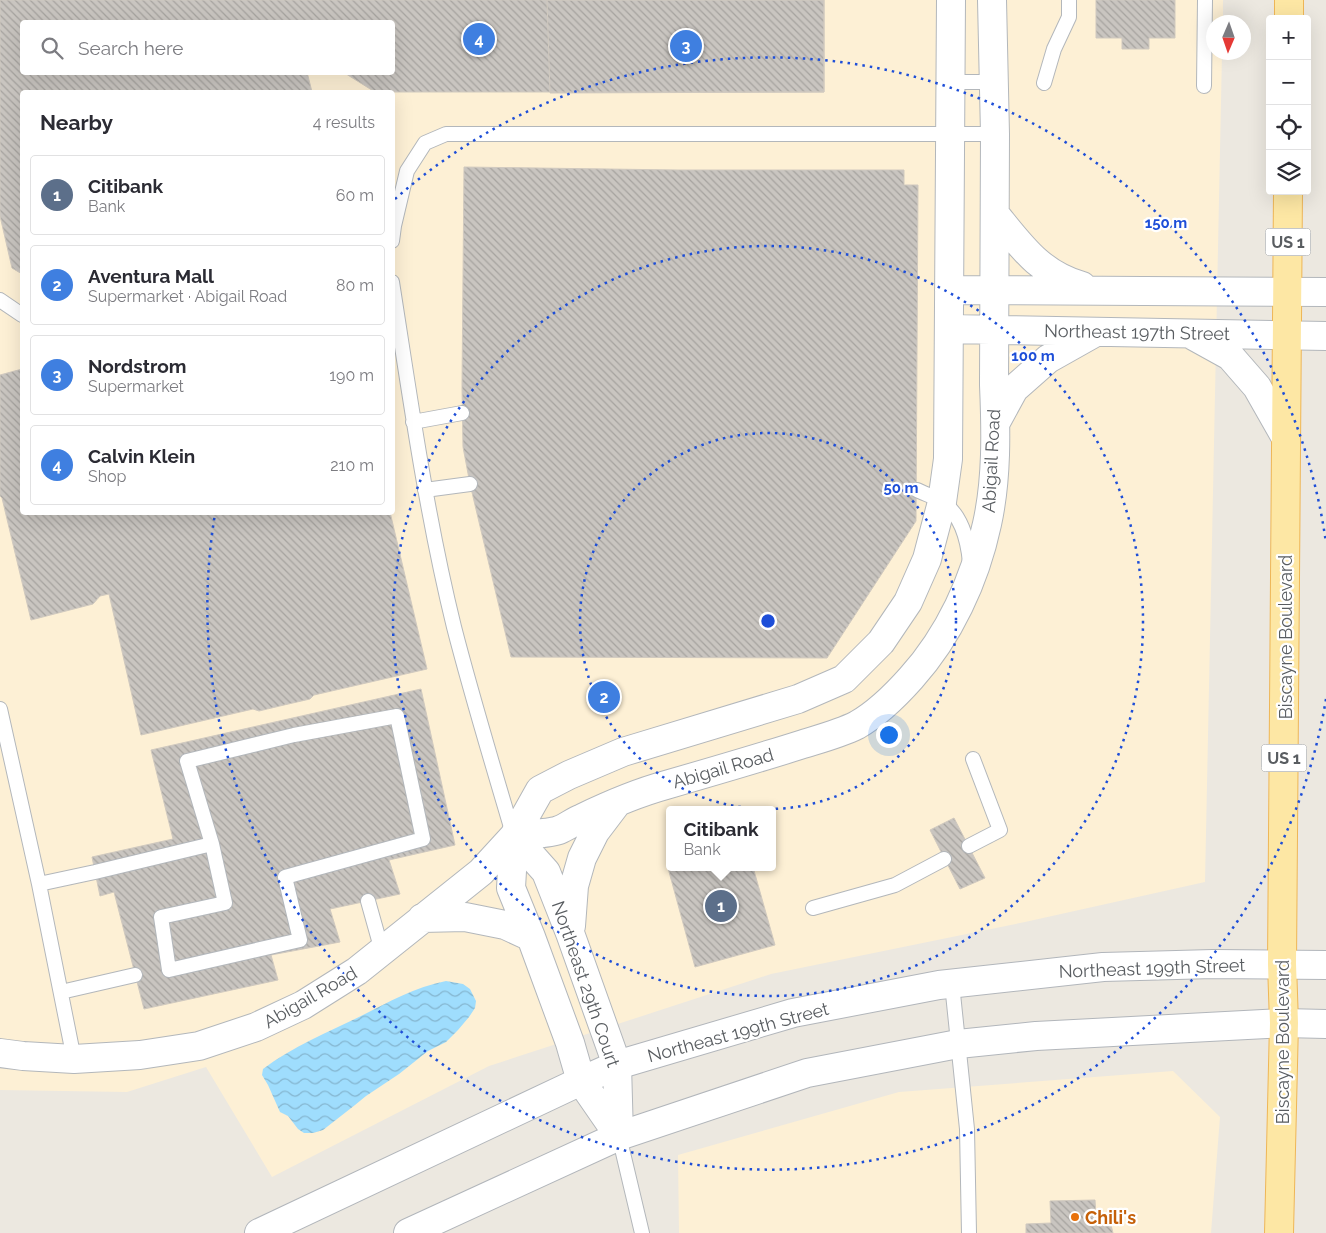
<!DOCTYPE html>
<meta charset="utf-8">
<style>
:root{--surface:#fff;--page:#f7f7f7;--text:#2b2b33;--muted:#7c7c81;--line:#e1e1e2;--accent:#0b8043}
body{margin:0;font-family:Raleway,sans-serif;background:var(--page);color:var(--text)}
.controls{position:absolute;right:15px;top:15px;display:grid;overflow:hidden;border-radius:5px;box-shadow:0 5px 20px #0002}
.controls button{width:45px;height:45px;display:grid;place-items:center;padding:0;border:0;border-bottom:1px solid var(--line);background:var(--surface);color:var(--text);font:25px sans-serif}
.compass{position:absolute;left:1206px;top:15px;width:45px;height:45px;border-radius:50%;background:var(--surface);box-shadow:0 5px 20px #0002;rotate:182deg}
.you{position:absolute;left:888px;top:734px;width:18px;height:18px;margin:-12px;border:4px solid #fff;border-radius:50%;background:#1a73e8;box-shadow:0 0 0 8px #1a73e833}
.badge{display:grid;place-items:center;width:32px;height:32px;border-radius:50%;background:var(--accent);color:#fff;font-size:16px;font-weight:700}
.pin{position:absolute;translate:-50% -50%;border:2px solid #fff;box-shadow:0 1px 5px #0006}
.popup{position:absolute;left:666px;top:806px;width:110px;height:65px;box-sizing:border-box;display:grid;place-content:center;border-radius:5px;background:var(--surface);filter:drop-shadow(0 1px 4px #0005);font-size:16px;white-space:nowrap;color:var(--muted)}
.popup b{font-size:19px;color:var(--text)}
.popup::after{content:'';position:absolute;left:50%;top:100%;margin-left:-10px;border:10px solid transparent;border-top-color:var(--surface)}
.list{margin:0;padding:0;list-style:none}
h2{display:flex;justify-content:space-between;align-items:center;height:65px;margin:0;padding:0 20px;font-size:21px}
h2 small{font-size:16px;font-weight:400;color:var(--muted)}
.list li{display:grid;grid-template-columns:32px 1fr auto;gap:15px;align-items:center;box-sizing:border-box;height:80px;margin:0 10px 10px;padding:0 10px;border:1px solid var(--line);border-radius:5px}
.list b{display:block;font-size:19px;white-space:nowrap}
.list p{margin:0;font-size:16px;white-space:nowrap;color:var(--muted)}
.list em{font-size:16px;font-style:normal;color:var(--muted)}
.icon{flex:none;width:28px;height:28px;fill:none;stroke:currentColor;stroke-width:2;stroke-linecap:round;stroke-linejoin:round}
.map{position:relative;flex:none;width:1326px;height:1233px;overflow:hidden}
.search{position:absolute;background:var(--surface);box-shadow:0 5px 20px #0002;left:20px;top:20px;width:375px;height:55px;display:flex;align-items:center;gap:12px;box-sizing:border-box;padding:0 18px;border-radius:5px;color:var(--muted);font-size:19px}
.panel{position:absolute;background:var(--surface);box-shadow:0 5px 20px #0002;left:20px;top:90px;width:375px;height:425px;border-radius:5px}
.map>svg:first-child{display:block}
.commercial{fill:#fdf0d5;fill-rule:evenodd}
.water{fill:url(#water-waves)}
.building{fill:url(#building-back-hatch);stroke:#d0c9bf}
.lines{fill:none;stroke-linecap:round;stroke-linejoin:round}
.lane-casing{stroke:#b3b7bb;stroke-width:16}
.street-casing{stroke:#b3b7bb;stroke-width:30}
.secondary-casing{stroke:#b2b6bb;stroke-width:30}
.primary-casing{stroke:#eeb657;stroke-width:30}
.lane{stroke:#fff;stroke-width:14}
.street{stroke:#fff;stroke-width:28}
.secondary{stroke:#fff;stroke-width:28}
.primary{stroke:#fde7a4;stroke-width:28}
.ring{fill:none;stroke:#1d4ed8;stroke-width:2.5;stroke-dasharray:2.5 5}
.food-dot{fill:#e8710a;stroke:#fff;stroke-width:2}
.labels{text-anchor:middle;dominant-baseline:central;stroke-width:4.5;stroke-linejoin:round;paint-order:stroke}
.shield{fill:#fff;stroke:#8b8e90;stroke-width:1}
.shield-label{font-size:16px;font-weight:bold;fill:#595d61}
.street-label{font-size:18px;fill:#595d61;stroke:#fff}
.food-label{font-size:18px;font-weight:bold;fill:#c56008;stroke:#fff;text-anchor:start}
.centre{fill:#1d4ed8;stroke:#fff;stroke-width:2.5}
.ring-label{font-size:15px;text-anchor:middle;font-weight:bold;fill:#1d4ed8;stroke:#fff;stroke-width:4.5;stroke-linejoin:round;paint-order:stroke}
</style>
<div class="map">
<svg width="1326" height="1233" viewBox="0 0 1326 1233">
<defs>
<pattern id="water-waves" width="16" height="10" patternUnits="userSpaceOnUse" patternTransform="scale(1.25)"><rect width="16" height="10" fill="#9fddfd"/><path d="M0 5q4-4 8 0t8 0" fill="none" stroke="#85b6d0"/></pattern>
<pattern id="building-back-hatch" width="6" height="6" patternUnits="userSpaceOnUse" patternTransform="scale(1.25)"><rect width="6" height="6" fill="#c9c5c0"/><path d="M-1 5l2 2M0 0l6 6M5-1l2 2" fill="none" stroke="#a6a39f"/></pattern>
</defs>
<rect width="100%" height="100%" fill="#ece8e0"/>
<path class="commercial" d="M0,0H1223V22H1214V52L1222,53L1205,882L1025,922L771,974L489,1066L272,1177L206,1067L127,1092L0,1090ZM22,22H392V72H22ZM22,92H392V512H22ZM670,810H772V867H670Z
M1173,1071L1220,1117L1211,1233H679L678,1155L899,1092Z"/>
<path class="water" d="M446,981L463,984L470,989L476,1001L475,1008L469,1017L458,1030L446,1042L428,1051L399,1074L366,1096L355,1105L323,1130L313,1133H304L298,1129L288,1116L280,1112L268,1085L262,1075L263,1069C292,1047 328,1032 361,1016C389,1002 415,987 446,981Z"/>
<path class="building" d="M0,0H824V92H375L343,72H392V22H22V72H307L312,92H22V274L12,268L0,216Z
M547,0H824V92L550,93Z
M1096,0H1175V38H1149V49H1122V38H1096Z
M464,167L678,170H904V185H918L916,521L827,658L511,657L470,484L463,447L462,386Z
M22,369V512H390L427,669L314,695L310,699L284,705L259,711L253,709L141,735L109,594L100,596L93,604L31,620L2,498L0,496V375Z
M421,689L455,845L389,860L400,894L330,909L340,942L271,955L278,980L144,1009L114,892L100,896L92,857L173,839L151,750Z
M954,818L985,878L960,889L930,830Z
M670,867H753L775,945L695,967L668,868Z
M1095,1200L1096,1216L1103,1217L1109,1221L1111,1225L1113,1233H1026V1224L1051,1223L1050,1201Z"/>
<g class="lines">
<g class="lane-casing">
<path id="lane" d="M951,82H994
M1044,83L1054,49L1069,17V1
M1204,86L1205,0
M392,241L394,226L407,171L425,143L446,134H995
M392,282C410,397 426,513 454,627C472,697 493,766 513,834
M0,300L22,315
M413,422L462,413
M425,490L470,484
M917,490C925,494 935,497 943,502C962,516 968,540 970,563
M0,709L39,884L74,1059
M969,846L1000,830L973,759
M39,884L95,872L212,844L187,761L294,735L397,716L423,839L285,877L300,940L169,970L161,917L225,903L212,844
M368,901L382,951
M813,908L895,885L944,859
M952,984L967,1129L969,1233
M61,992L135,975
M619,1136L642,1233"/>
</g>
<g class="street-casing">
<path id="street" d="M995,214C1021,246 1040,274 1082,286
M949,290L1326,292
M949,329L1326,336
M1192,335L1230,356L1257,387L1286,438
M996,422L1014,389L1048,359L1096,332
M514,836C525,834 549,834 559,830C567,827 574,821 582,818C609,805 637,793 666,785C711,772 756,759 800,745C819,739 839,734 857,725C878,713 895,696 911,678C949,636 975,580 987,524C997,479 996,431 994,385L995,134L992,0
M514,836L546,872L570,933L617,1065L619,1136
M514,836L511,888L531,937L570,1043L581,1081L619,1136
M422,918L465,917L505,925L531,937
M571,926L574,886L582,858L595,832L617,803
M0,1053L23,1056L74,1059L140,1055L199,1046L256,1027L303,1005L357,971L481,872L514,836L540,790L569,775L623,752L798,699L844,679L881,642L908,602L927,559L942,502L948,459L951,0"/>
</g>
<g class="secondary-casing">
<path id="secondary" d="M259,1233L581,1081L617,1065L793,1013L939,985L1103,967L1213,964L1326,965
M408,1233L619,1136L807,1073L958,1044L1036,1036L1284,1023L1326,1024"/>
</g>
<g class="primary-casing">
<path id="primary" d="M1289,19V0
M1279,1233L1284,1023L1282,964L1288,191"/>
</g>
<use href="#lane" class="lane"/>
<use href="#street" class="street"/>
<use href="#secondary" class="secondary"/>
<use href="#primary" class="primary"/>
</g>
<g class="ring">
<circle cx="768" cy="621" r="188"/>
<circle cx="768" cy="621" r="375"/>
<path d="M1326 699A563 563 0 1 1 215 514M395 199A563 563 0 0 1 1326 543"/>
</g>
<circle class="food-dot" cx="1075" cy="1217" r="5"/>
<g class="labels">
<g class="shield">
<rect x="1265.5" y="228.5" width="45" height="27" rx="4"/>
<rect x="1261.5" y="744.5" width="45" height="27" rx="4"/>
</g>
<g class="shield-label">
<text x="1288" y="242">US 1</text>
<text x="1284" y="758">US 1</text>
</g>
<g class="street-label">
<text transform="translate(1137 332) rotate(1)">Northeast 197th Street</text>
<text transform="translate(991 461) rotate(-87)">Abigail Road</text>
<text transform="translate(1285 637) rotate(-90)">Biscayne Boulevard</text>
<text transform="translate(723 768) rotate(-16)">Abigail Road</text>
<text transform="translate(1152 968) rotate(-2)">Northeast 199th Street</text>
<text transform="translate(586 984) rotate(71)">Northeast 29th Court</text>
<text transform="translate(310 997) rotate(-30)">Abigail Road</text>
<text transform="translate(738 1032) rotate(-15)">Northeast 199th Street</text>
<text transform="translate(1282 1042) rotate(-90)">Biscayne Boulevard</text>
</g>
<g class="food-label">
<text x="1085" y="1217">Chili's</text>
</g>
</g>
<circle cx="768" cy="621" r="8" class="centre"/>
<g class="ring-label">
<text x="1166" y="228">150 m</text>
<text x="1033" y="361">100 m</text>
<text x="901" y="493">50 m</text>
</g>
</svg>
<div class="controls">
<button>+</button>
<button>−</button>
<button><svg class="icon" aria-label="locate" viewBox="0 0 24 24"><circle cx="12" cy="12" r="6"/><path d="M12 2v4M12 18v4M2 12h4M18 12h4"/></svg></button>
<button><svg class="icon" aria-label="layers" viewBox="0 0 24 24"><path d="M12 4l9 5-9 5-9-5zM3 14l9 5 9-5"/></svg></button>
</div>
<svg class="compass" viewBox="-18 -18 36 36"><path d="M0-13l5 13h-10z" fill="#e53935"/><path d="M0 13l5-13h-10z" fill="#7c7c81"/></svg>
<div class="you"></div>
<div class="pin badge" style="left:721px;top:906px;background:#5c6f8a">1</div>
<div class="popup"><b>Citibank</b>Bank</div>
<div class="pin badge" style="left:604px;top:697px;background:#3f7fe0">2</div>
<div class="pin badge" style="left:686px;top:46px;background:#3f7fe0">3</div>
<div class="pin badge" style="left:479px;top:39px;background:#3f7fe0">4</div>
<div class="search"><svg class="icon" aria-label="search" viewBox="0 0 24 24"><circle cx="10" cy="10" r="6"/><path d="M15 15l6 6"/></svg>Search here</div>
<section class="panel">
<h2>Nearby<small>4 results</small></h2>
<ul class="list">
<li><span class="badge" style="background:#5c6f8a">1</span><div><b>Citibank</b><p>Bank</p></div><em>60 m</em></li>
<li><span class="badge" style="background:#3f7fe0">2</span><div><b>Aventura Mall</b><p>Supermarket · Abigail Road</p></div><em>80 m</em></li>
<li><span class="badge" style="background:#3f7fe0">3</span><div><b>Nordstrom</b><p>Supermarket</p></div><em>190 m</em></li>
<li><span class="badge" style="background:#3f7fe0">4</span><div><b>Calvin Klein</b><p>Shop</p></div><em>210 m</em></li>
</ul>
</section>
</div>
